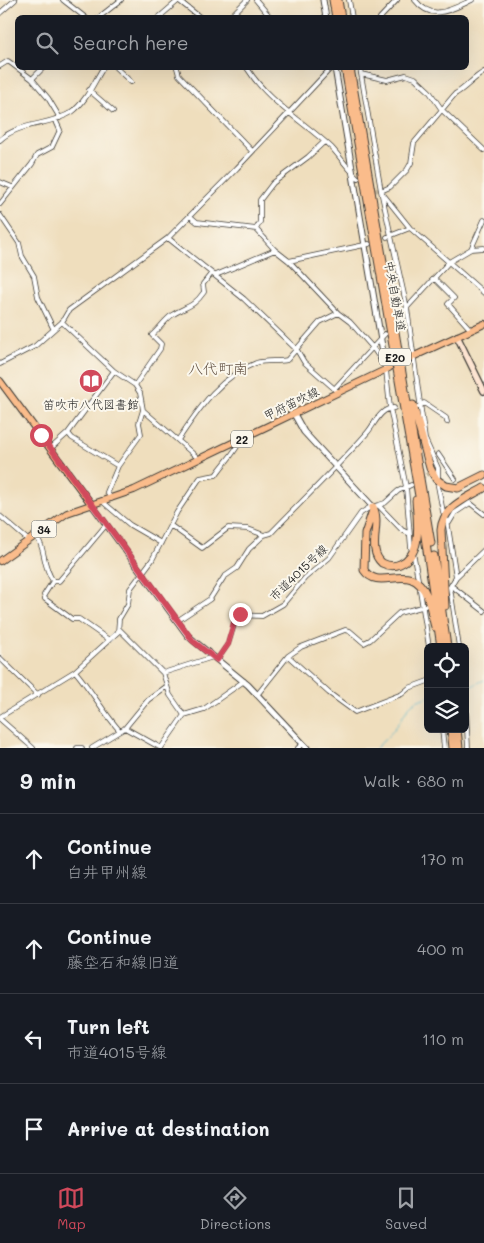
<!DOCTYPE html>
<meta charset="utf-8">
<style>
:root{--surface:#171b24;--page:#242831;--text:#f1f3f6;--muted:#9ea1a6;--line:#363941;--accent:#d1495b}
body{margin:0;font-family:Mali,"Klee One",sans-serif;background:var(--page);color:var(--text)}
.controls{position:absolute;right:15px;bottom:15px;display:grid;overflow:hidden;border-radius:8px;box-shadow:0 5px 20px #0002}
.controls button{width:45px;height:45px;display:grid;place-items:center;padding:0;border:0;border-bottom:1px solid var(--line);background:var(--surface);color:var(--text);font:25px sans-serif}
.stop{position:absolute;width:15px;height:15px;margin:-11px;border:4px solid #d1495b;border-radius:50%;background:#fff}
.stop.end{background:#d1495b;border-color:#fff;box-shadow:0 1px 5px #0008}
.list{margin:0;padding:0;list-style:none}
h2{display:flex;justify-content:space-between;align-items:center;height:65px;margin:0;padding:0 20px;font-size:21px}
h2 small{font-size:16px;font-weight:400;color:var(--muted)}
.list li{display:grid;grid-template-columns:32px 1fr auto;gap:15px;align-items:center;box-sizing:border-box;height:90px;padding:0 20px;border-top:1px solid var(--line)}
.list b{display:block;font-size:19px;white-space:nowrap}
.list p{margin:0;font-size:16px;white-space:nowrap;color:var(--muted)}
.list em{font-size:16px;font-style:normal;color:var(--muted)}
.icon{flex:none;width:28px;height:28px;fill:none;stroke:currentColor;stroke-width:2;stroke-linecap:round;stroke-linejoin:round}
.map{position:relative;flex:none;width:484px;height:748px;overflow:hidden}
.search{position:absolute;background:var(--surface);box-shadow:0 5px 20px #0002;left:15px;right:15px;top:15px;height:55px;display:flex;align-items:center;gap:12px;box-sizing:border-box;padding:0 18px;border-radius:8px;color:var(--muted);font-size:19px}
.sheet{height:425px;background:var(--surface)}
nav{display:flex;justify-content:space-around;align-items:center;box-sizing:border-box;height:70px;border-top:1px solid var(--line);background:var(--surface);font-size:14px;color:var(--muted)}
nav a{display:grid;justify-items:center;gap:2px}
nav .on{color:var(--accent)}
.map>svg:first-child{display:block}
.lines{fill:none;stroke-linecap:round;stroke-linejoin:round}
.stream{stroke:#4db5cb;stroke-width:1}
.minor-tunnel{stroke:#c5b79d;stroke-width:4;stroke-dasharray:4 2;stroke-linecap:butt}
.minor-casing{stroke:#3c3934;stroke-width:5.5}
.tertiary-casing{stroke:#3c3934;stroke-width:7}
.secondary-casing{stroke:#3c3934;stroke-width:8}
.primary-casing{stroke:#3c3934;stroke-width:8}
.motorway-casing{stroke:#3c3934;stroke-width:9}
.minor{stroke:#fff;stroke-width:4}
.tertiary{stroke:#fff;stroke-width:5}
.secondary{stroke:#fde4d1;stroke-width:5.5}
.primary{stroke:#fabc8b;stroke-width:6}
.motorway{stroke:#fabc8b;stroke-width:7}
.route{stroke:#d1495b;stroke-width:6}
.labels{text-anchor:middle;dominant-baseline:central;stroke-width:4;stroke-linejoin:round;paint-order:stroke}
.shield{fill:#fbf7ec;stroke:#5f5e5a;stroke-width:1}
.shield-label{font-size:11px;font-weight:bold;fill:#1c1c1c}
.street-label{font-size:12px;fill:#1c1c1c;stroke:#fbf7ec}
.poi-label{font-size:12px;fill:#1c1c1c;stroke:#fbf7ec}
.quarter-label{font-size:15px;fill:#615042;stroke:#fbf7ec}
</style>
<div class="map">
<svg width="484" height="748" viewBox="0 0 484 748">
<rect width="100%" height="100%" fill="#fbf7ec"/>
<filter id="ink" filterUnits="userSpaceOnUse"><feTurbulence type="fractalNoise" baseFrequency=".02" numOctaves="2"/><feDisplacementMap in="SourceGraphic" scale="10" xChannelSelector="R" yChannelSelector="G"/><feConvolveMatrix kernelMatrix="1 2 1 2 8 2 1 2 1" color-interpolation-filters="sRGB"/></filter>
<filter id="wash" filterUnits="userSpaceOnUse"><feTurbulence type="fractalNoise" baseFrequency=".0096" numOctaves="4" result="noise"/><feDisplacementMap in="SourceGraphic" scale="20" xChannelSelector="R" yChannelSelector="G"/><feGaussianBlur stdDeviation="1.12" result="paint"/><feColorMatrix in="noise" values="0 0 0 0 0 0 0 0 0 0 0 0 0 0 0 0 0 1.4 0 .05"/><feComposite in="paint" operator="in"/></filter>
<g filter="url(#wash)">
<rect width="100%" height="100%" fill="#efdebd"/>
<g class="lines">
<path class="stream" d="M468,688L484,680
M376,748C382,742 390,735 395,728C407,714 405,702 428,697"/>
</g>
</g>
<g filter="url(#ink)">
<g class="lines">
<path class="minor-tunnel" d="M370,186L378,191
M395,322L403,312
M411,485L432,471"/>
<g class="minor-casing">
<path id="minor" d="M63,0L86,18
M178,0L201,18
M256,0L271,18
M349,0L352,18
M415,0C432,22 450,10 472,0
M0,13L15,0
M98,18L121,0
M158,18L179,0
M229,18L247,0
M380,18L397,0
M0,66L8,61L32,79L48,98L60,118
M116,68L131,82
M177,68L179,75L252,151
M247,68C268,102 303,121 332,148C341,158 348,169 358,178
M360,68L381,191L407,308L425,439L438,468V478
M361,74L387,80L406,75L415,78L429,91L442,110L484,150
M32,79L43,68
M89,90L113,111
M0,140C19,122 50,126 72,112C86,102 94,82 103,68
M0,182L12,187
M381,191L390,187L407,170L411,163L414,143L455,94C466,88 473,78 484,72
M382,193L410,228L484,293
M0,204L32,164L37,155L52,147L60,130L55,119
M0,215L19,243L22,256L34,276L38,297L53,328
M190,216L197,222L256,229L260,222V200L273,183L308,157L324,142
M256,229L275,250
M387,237L410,228
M168,238L244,299L297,350L304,362L338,392
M471,249L484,248
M289,261L369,244
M216,275L275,250L289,261L338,313L350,322L373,348L385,366
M434,278L454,298L448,304L471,330
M403,312L449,262L471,249L484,220
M62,322L114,371L135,385L140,393L143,410L139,423L141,434L118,466L107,492L111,499
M0,364L35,346L62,322L69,310L168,238L237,168L331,68
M386,370L390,408L406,487L411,548
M135,385L160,349L161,344L152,335C159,329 165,320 172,315C186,306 193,308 204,292L203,284L211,274
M334,389L385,334
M418,407L424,403L446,418L447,422
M143,410L199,459
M68,433L72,438L118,466
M178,440C199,409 219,377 256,363C265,360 278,362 287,360L320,322L338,313
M50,449L68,433L114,371
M438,454L455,479
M438,486L443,512
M103,502L130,525L161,543
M379,506L402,530L408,533
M0,516L28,540
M447,520L456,577L450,587L459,647
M449,523L455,513L470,503L484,514
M170,525L202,548L228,528L248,529L264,535L271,533C303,500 337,467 367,433C375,424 380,408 394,408
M36,535C47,551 41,563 53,581
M414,557L418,579
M455,578L484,550
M53,581L44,595L45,599L72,619H79L109,640
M53,581H59L106,525
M450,587H453L484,611
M420,590L429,647
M177,621L210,599L224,577L237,568L249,549L264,535
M119,629L163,673L170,695L184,715
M288,656L329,693L355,712L402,694L409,688L428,681
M0,658L38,695
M217,660L228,644L237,615L262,616L283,604L305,578L329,558L361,513L369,508L385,503L398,491L411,485
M75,671C92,691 103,712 120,731
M163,673L213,657
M465,688L468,748
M257,695L288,656L301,647L345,630L350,631L364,643L370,640L399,613L425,606
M0,717L75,671L118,632L119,619L128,604L130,589L152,560L177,512L200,478L216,475C224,463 236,452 241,439
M0,719L33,748
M125,728L161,748
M442,729L444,748
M77,748H82
M92,748L125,728L148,700L167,686
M161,748L184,715L204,709L244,681
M298,748L303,744"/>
</g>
<g class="tertiary-casing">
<path id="tertiary" d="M323,0L326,18
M335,68L386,370
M294,414L304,432L373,507
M92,505L188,636L248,685L307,748"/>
</g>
<g class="secondary-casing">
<path id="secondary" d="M457,336L484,391"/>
</g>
<g class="primary-casing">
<path id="primary" d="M408,359L484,324
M0,381L92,505
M0,561L67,513L134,490L389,368"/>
</g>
<g class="motorway-casing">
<path id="motorway" d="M333,0L336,18
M338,0L341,18
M345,68L420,502L441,647
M350,68L431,543
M413,405L430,468L436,479L446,486L458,488L484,475
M373,507C382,524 366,549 382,563C388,566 394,567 400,564C424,553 417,520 416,500
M373,510L365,534L364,570C380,594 411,558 427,596C431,606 432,617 435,627
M434,556L447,647
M445,606L441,530C443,506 466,499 484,488
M451,729L453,748
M457,729L459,748"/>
</g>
<use href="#minor" class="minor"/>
<use href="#tertiary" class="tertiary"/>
<use href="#secondary" class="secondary"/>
<use href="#primary" class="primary"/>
<use href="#motorway" class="motorway"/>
</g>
</g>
<g class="lines" filter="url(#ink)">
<path class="route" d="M41,435L193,641L217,660L228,644L235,619L240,614"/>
</g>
<defs>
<g id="library-disc" transform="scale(1.25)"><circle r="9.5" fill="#d1495b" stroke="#fbf7ec"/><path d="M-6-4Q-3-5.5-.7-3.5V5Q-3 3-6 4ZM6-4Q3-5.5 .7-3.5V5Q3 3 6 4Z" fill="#fff"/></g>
</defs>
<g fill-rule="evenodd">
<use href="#library-disc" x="91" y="381"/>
</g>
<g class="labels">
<g class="shield">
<rect x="379" y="348.5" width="32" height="17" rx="4"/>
<rect x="231" y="430.5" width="22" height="17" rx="4"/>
<rect x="31.5" y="520.5" width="25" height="17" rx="4"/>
</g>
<g class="shield-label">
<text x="395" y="357">E20</text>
<text x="242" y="439">22</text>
<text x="44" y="529">34</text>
</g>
<g class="street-label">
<text transform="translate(396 296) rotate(80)">中央自動車道</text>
<text transform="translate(291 403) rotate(-26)">甲府笛吹線</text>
<text transform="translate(298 572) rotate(-44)">市道4015号線</text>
</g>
<g class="poi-label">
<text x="91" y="404">笛吹市八代図書館</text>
</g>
<g class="quarter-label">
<text x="218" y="368">八代町南</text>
</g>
</g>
</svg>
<div class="controls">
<button><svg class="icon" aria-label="locate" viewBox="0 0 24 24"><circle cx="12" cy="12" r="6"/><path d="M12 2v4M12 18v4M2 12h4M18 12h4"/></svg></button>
<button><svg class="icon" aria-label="layers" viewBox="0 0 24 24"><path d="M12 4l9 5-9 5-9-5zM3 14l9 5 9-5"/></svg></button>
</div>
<div class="stop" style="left:41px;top:435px"></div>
<div class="stop end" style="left:240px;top:614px"></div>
<div class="search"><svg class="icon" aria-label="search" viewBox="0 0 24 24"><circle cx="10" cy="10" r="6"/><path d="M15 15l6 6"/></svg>Search here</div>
</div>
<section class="sheet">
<h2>9 min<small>Walk · 680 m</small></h2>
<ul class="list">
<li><svg class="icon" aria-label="ahead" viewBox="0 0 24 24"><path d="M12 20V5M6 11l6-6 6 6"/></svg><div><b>Continue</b><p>白井甲州線</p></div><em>170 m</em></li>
<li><svg class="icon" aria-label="ahead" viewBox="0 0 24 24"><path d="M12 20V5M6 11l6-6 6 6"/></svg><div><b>Continue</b><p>藤垈石和線旧道</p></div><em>400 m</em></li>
<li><svg class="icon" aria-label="left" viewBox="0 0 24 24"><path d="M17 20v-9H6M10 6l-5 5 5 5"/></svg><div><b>Turn left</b><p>市道4015号線</p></div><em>110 m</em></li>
<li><svg class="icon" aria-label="arrive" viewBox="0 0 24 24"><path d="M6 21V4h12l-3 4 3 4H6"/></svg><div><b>Arrive at destination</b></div></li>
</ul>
</section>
<nav>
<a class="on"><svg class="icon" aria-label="map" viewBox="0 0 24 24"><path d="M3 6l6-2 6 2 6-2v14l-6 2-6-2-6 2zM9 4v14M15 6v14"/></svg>Map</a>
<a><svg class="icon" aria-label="directions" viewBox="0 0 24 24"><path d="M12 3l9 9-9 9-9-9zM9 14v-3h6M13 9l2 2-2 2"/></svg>Directions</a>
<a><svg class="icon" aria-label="saved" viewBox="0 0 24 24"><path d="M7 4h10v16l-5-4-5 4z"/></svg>Saved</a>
</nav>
